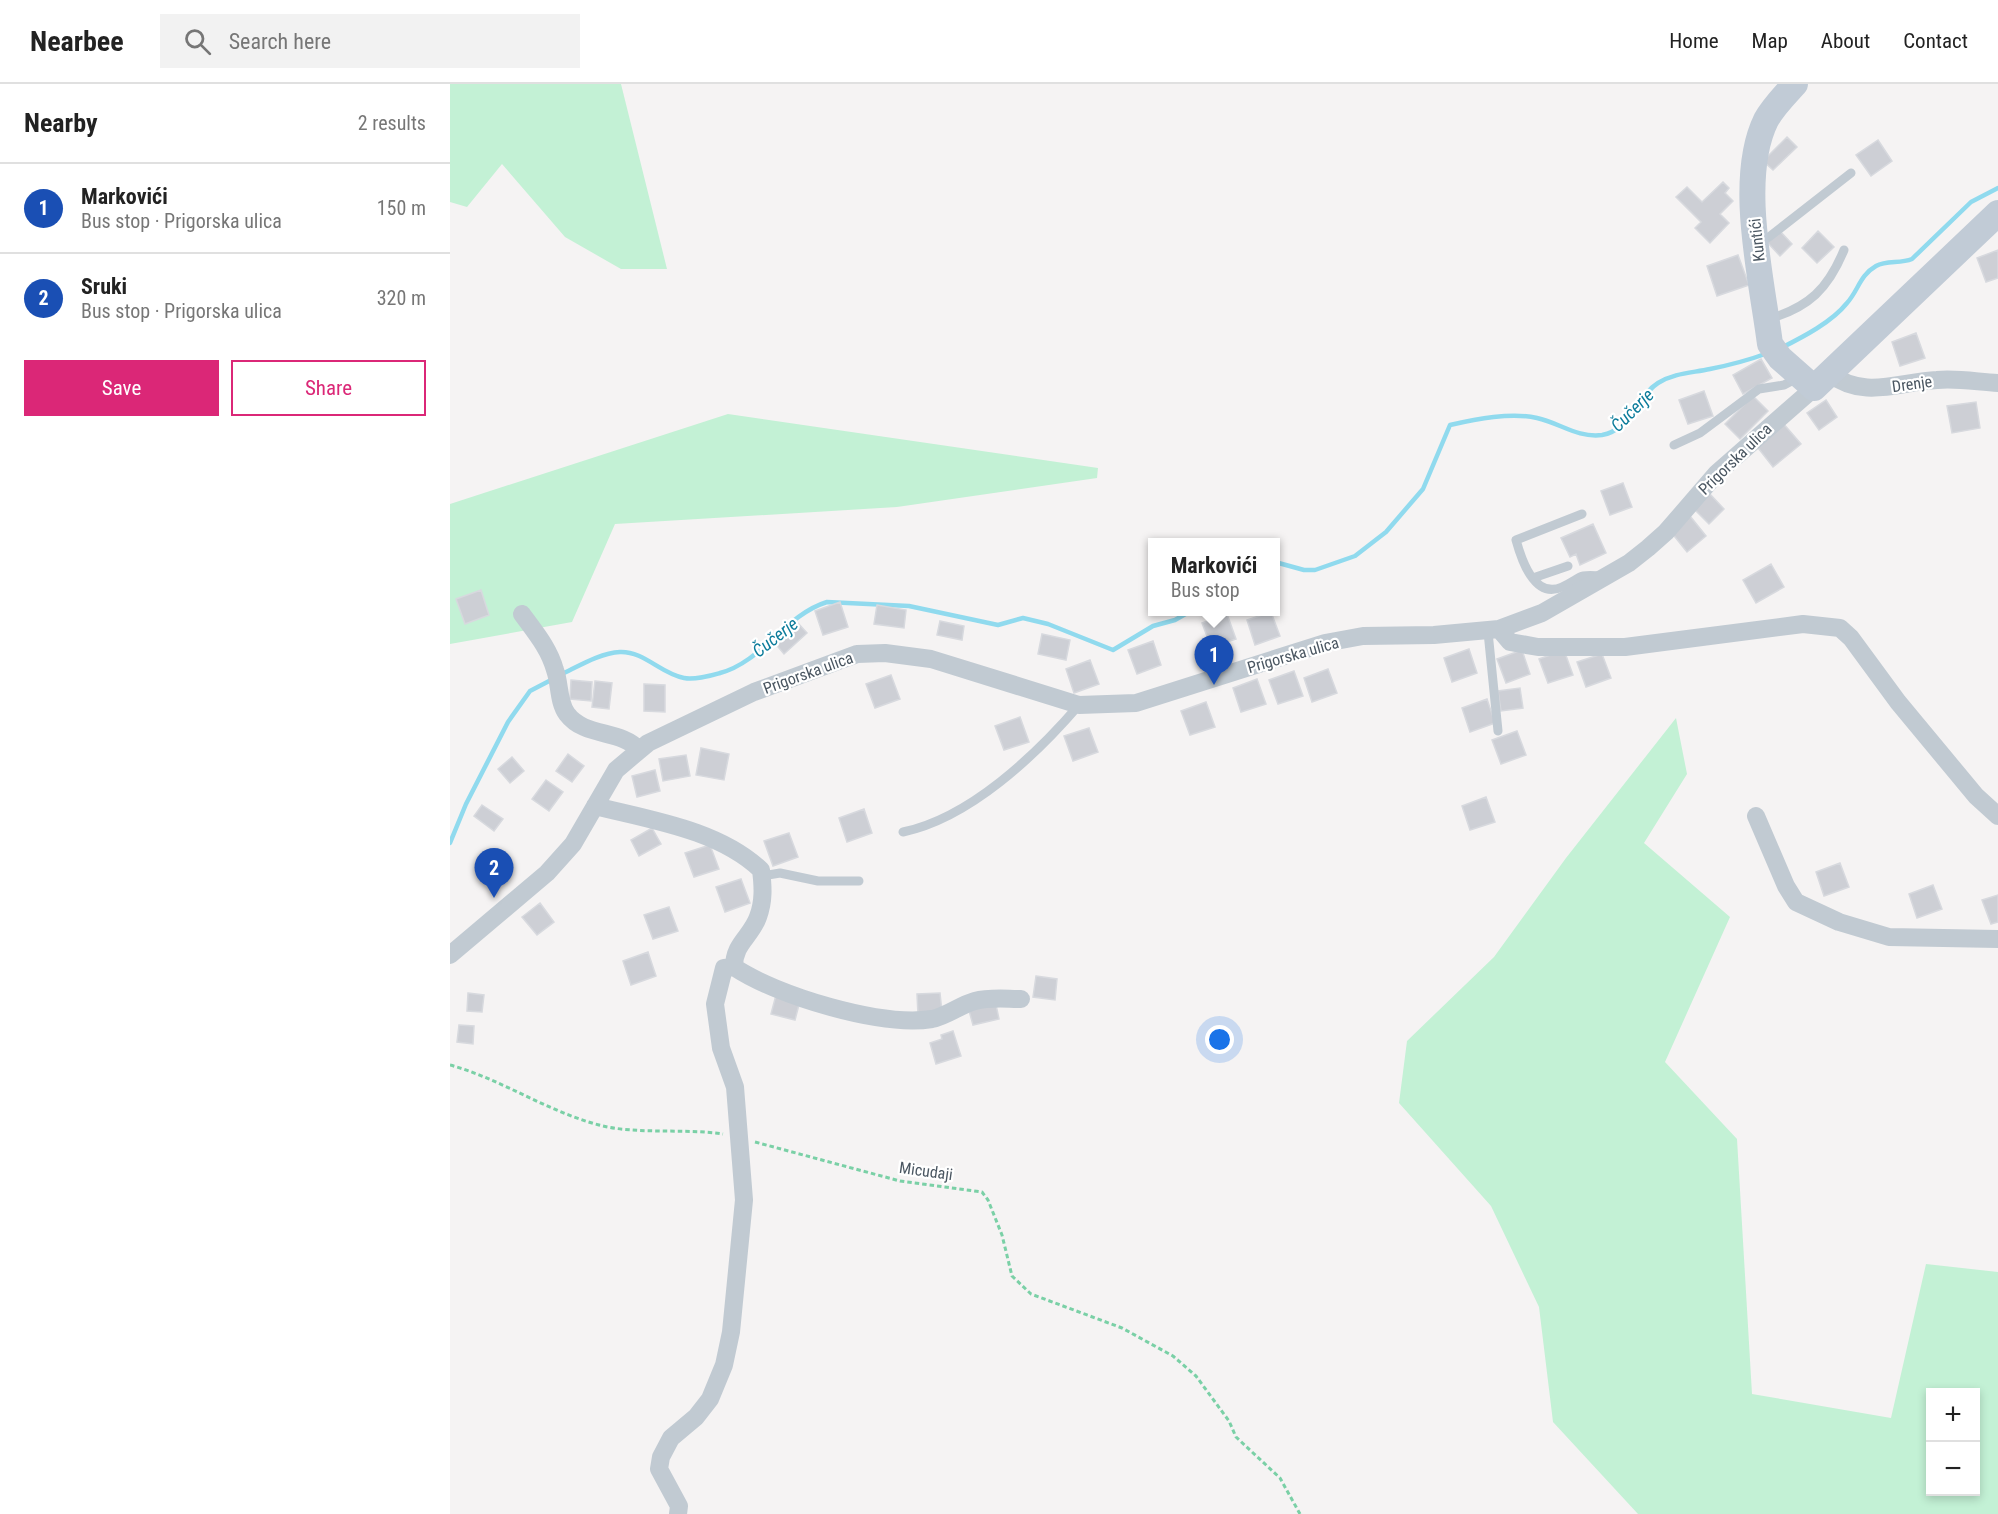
<!DOCTYPE html>
<meta charset="utf-8">
<style>
:root{--surface:#fff;--page:#f2f2f2;--text:#222;--muted:#767676;--line:#e0e0e0;--accent:#db2777}
body{margin:0;font-family:"Roboto Condensed",sans-serif;background:var(--page);color:var(--text)}
.controls{position:absolute;right:18px;bottom:18px;display:grid;overflow:hidden;border-radius:0px;box-shadow:0 3px 9px #0003}
.controls button{width:54px;height:54px;display:grid;place-items:center;padding:0;border:0;border-bottom:2px solid var(--line);background:var(--surface);color:var(--text);font:30px sans-serif}
.you{position:absolute;left:770px;top:956px;width:21px;height:21px;margin:-15px;border:4px solid #fff;border-radius:50%;background:#1a73e8;box-shadow:0 0 0 9px #1a73e833}
.badge{display:grid;place-items:center;width:39px;height:39px;border-radius:50%;background:var(--accent);color:#fff;font-size:20px;font-weight:700}
.pin{position:absolute;translate:-50% -50px;filter:drop-shadow(0 2px 3px #0008)}
.pin::after{content:'';position:absolute;top:32px;width:21px;height:18px;background:inherit;clip-path:polygon(0 0,100% 0,50% 100%)}
.popup{position:absolute;left:698px;top:454px;width:132px;height:78px;box-sizing:border-box;display:grid;place-content:center;border-radius:0px;background:var(--surface);filter:drop-shadow(0 2px 4px #0005);font-size:20px;white-space:nowrap;color:var(--muted)}
.popup b{font-size:22px;color:var(--text)}
.popup::after{content:'';position:absolute;left:50%;top:100%;margin-left:-12px;border:12px solid transparent;border-top-color:var(--surface)}
.list{margin:0;padding:0;list-style:none}
h2{display:flex;justify-content:space-between;align-items:center;height:78px;margin:0;padding:0 24px;font-size:26px}
h2 small{font-size:20px;font-weight:400;color:var(--muted)}
.list li{display:grid;grid-template-columns:39px 1fr auto;gap:18px;align-items:center;box-sizing:border-box;height:90px;padding:0 24px;border-top:2px solid var(--line)}
.list b{display:block;font-size:22px;white-space:nowrap}
.list p{margin:0;font-size:20px;white-space:nowrap;color:var(--muted)}
.list em{font-size:20px;font-style:normal;color:var(--muted)}
.actions{display:flex;gap:12px;padding:18px 24px}
.actions a{flex:1;padding:14px 0;border:2px solid var(--accent);border-radius:0px;text-align:center;font-size:21px;color:var(--accent)}
.actions .main{background:var(--accent);color:#fff}
.icon{flex:none;width:33px;height:33px;fill:none;stroke:currentColor;stroke-width:2;stroke-linecap:round;stroke-linejoin:round}
.map{position:relative;flex:none;width:1548px;height:1430px;overflow:hidden}
header{display:flex;align-items:center;gap:36px;box-sizing:border-box;height:84px;padding:0 30px;background:var(--surface);border-bottom:2px solid var(--line)}
header strong{font-size:28px}
nav{display:flex;gap:33px;margin-inline-start:auto;font-size:21px}
.search{width:420px;height:54px;background:var(--page);display:flex;align-items:center;gap:15px;box-sizing:border-box;padding:0 21px;border-radius:0px;color:var(--muted);font-size:22px}
main{display:flex}
aside{flex:1;background:var(--surface)}
.map>svg:first-child{display:block}
.green{fill:#c3f1d5;fill-rule:evenodd}
.lines{fill:none;stroke-linecap:round;stroke-linejoin:round}
.stream{stroke:#90daee;stroke-width:4.5}
.building{fill:#cdcfd5;stroke:#d7d9de;stroke-width:1.5}
.path{stroke:#7ad0a6;stroke-width:3;stroke-dasharray:4.5 3;stroke-linecap:butt}
.lane{stroke:#c1cad2;stroke-width:9}
.street{stroke:#c1cad2;stroke-width:18}
.secondary{stroke:#c1cbd6;stroke-width:26}
.labels{text-anchor:middle;dominant-baseline:central;stroke-width:4.5;stroke-linejoin:round;paint-order:stroke}
.street-label{font-size:16px;fill:#4a5661;stroke:#fff}
.water-label{font-size:18px;font-style:italic;fill:#0c7c9b;stroke:#fff}
</style>
<header>
<strong>Nearbee</strong>
<div class="search"><svg class="icon" aria-label="search" viewBox="0 0 24 24"><circle cx="10" cy="10" r="6"/><path d="M15 15l6 6"/></svg>Search here</div>
<nav><a>Home</a><a>Map</a><a>About</a><a>Contact</a></nav>
</header>
<main>
<aside>
<h2>Nearby<small>2 results</small></h2>
<ul class="list">
<li><span class="badge" style="background:#1a4fb4">1</span><div><b>Markovići</b><p>Bus stop · Prigorska ulica</p></div><em>150 m</em></li>
<li><span class="badge" style="background:#1a4fb4">2</span><div><b>Sruki</b><p>Bus stop · Prigorska ulica</p></div><em>320 m</em></li>
</ul>
<div class="actions"><a class="main">Save</a><a>Share</a></div>
</aside>
<div class="map">
<svg width="1548" height="1430" viewBox="0 0 1548 1430">
<rect width="100%" height="100%" fill="#f5f3f3"/>
<path class="green" d="M0,0H171L217,185H171L115,153L52,80L17,123L0,118Z
M278,330L648,384L647,394L447,423L165,440L122,538L0,560V420Z
M1226,634L1237,690L1194,759L1280,833L1215,978L1287,1055L1302,1310L1441,1334L1476,1180L1548,1188V1430H1188L1103,1338L1089,1223L1041,1122L949,1019L957,957L1044,873L1116,774ZM1526,1308V1408H1480V1308Z"/>
<g class="lines">
<path class="stream" d="M1331,264C1353,253 1382,238 1397,219C1408,207 1410,191 1426,182C1437,176 1450,180 1462,175L1521,118L1548,104
M825,478L854,486H865L905,472L936,448L973,405L1000,341C1026,335 1061,328 1087,334C1110,339 1127,354 1152,351C1179,347 1187,312 1208,299C1224,289 1241,289 1260,285C1280,281 1299,276 1318,269
M110,591C129,582 150,569 170,568C194,567 211,590 234,594C245,596 259,592 270,589C312,578 335,531 377,518L459,522L548,541L573,534L598,540L663,566L703,542L725,536L739,528
M0,759L16,720L58,638L80,607L103,595"/>
</g>
<path class="building" d="M1337,53L1347,63L1323,86L1313,77Z
M1428,56L1442,77L1421,92L1406,71Z
M1273,98L1279,104L1275,109L1283,117L1270,130L1279,139L1260,159L1245,144L1251,138L1226,113L1237,103L1252,118Z
M1329,146L1342,160L1330,172L1317,158Z
M1368,147L1384,163L1367,179L1352,164Z
M1548,166V194L1536,198L1527,174Z
M1288,171L1299,201L1267,212L1257,182Z
M1466,249L1475,274L1450,282L1442,258Z
M1311,275L1322,294L1293,310L1283,291Z
M1254,307L1263,332L1238,340L1229,316Z
M1303,312L1318,327L1290,355L1275,340Z
M1376,316L1387,333L1369,346L1357,329Z
M1526,318L1530,344L1502,349L1497,322Z
M1332,338L1351,360L1323,383L1305,360Z
M1173,399L1182,423L1160,431L1151,407Z
M1259,409L1274,425L1259,440L1243,424Z
M1240,432L1256,452L1237,468L1221,448Z
M1143,440L1156,469L1130,481L1126,470L1120,473L1111,454Z
M1321,480L1334,503L1306,519L1293,496Z
M31,506L39,531L15,540L6,515Z
M390,518L398,543L373,551L365,527Z
M427,521L456,526L454,544L424,540Z
M821,528L830,552L805,561L797,536Z
M777,530L786,555L761,563L752,539Z
M490,537L514,542L512,556L487,551Z
M347,538L357,549L334,570L324,558Z
M592,550L620,556L616,576L588,570Z
M703,557L711,581L687,590L678,566Z
M1019,565L1027,589L1002,598L994,574Z
M1072,566L1080,590L1056,599L1047,575Z
M1114,566L1123,591L1098,599L1089,575Z
M1152,570L1161,594L1136,603L1127,578Z
M640,576L649,600L624,609L616,585Z
M878,585L887,609L862,618L854,594Z
M844,587L853,612L828,620L819,596Z
M441,591L450,615L425,624L416,600Z
M807,595L816,620L791,628L783,604Z
M121,596L142,598L141,617L120,615Z
M145,597L162,599L159,625L142,623Z
M194,600L215,601V628L194,627Z
M1070,604L1073,624L1051,627L1048,607Z
M1037,615L1045,639L1020,648L1012,624Z
M756,618L765,643L740,651L731,627Z
M570,633L579,658L554,666L545,642Z
M639,644L648,668L623,677L614,652Z
M1067,647L1076,671L1051,680L1042,656Z
M251,664L279,670L274,696L246,691Z
M118,670L134,682L122,698L106,687Z
M236,671L240,692L213,697L209,675Z
M62,673L74,687L60,699L48,685Z
M205,686L210,707L187,713L182,692Z
M96,696L113,708L99,727L82,715Z
M1036,713L1045,738L1020,746L1012,722Z
M32,721L53,735L44,747L24,732Z
M414,725L422,749L397,758L389,734Z
M202,744L211,760L189,772L181,756Z
M339,749L348,773L323,782L314,757Z
M260,761L269,785L244,793L235,769Z
M1390,779L1399,803L1374,812L1366,788Z
M291,795L300,819L275,828L266,803Z
M1483,801L1492,825L1467,834L1459,810Z
M1548,811V838L1541,840L1532,816Z
M90,819L104,838L87,851L72,833Z
M219,823L228,847L203,855L194,831Z
M198,868L206,892L181,901L173,877Z
M586,892L607,895L605,916L583,913Z
M18,909L34,911L32,928L17,927Z
M490,909L492,928L468,931L467,910Z
M326,911L350,917L345,936L321,930Z
M545,916L549,935L523,941L518,923Z
M9,941L24,942L23,960L7,958Z
M503,947L511,972L486,980L480,959L492,955L491,951Z"/>
<g class="lines">
<path class="path" d="M0,981C51,995 96,1027 149,1041C187,1051 233,1044 273,1050
M305,1058L450,1097L532,1108L538,1116L552,1151L562,1192L581,1210L672,1244L723,1272L746,1292L779,1337L786,1353L830,1394L850,1430"/>
<path class="lane" d="M1309,158L1319,153L1401,89
M1319,235C1359,223 1378,205 1394,166
M1224,361L1250,349L1309,305L1334,301L1349,293
M1132,430L1066,456C1071,474 1084,516 1112,503C1132,494 1126,490 1150,492
M1083,494L1118,482
M1038,548L1048,647
M453,748C520,734 586,671 629,621
M312,792L330,789L368,797H409"/>
<path class="street" d="M1379,289C1414,316 1448,298 1487,296C1507,294 1528,298 1548,299
M72,530C85,548 99,564 105,586C110,599 108,618 117,630C135,654 171,645 189,666
M1049,545L1060,558L1088,563H1175L1353,540L1390,544L1401,554L1448,618L1526,712L1548,732
M145,722C201,736 269,746 311,786C313,802 314,817 308,833C301,853 284,859 284,883C327,912 431,943 482,935C497,932 510,921 525,917C539,913 556,915 571,915
M1306,732L1336,802L1346,818L1389,838L1439,853L1548,855
M0,871L97,789L123,760L166,686L198,659L304,608L407,570L435,569L481,575L629,621L686,619L875,559L913,552L984,551L1049,545L1092,529L1179,479L1198,464L1216,448L1267,389L1364,304
M228,1430L229,1422L209,1385L211,1373L221,1354L246,1333L260,1315L274,1281L281,1248L294,1116L285,1003L271,964L265,920L274,884L284,883"/>
<path class="secondary" d="M1345,0C1335,11 1323,23 1316,36C1287,95 1312,196 1320,260L1330,274L1364,304L1548,129"/>
</g>
<g class="labels">
<g class="street-label">
<text transform="translate(1307 156) rotate(-96)">Kuntići</text>
<text transform="translate(1462 300) rotate(-8)">Drenje</text>
<text transform="translate(1285 375) rotate(-44)">Prigorska ulica</text>
<text transform="translate(843 571) rotate(-16)">Prigorska ulica</text>
<text transform="translate(358 589) rotate(-20)">Prigorska ulica</text>
<text transform="translate(476 1087) rotate(8)">Micudaji</text>
</g>
<g class="water-label">
<text transform="translate(1182 326) rotate(-45)">Čučerje</text>
<text transform="translate(325 553) rotate(-38)">Čučerje</text>
</g>
</g>
</svg>
<div class="controls">
<button>+</button>
<button>−</button>
</div>
<div class="you"></div>
<div class="pin badge" style="left:764px;top:601px;background:#1a4fb4">1</div>
<div class="popup"><b>Markovići</b>Bus stop</div>
<div class="pin badge" style="left:44px;top:814px;background:#1a4fb4">2</div>
</div>
</main>
